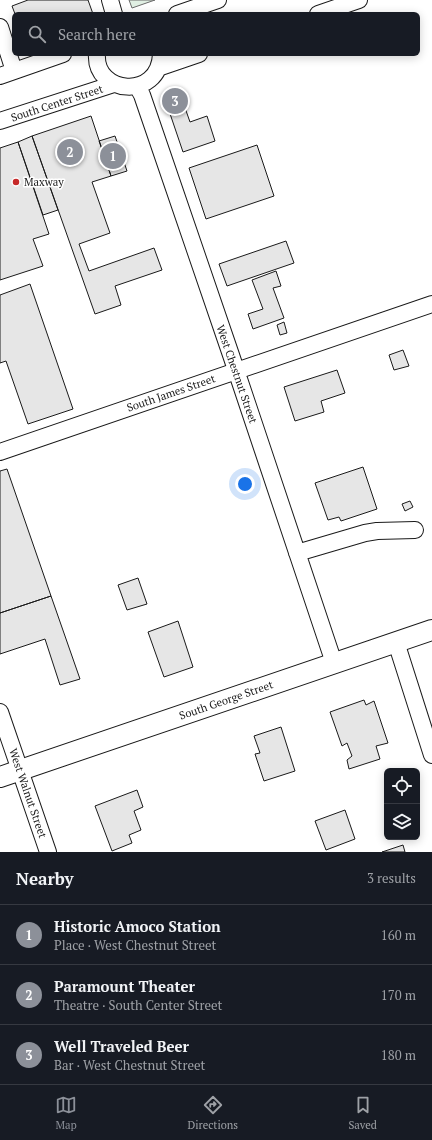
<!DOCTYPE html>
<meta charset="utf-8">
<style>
:root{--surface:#171b24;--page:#20242c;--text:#f1f3f6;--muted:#9ea1a6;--line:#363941;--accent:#8c9099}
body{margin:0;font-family:"PT Serif",serif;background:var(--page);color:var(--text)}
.controls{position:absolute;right:12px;bottom:12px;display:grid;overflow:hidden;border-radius:6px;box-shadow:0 2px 10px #0003}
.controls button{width:36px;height:36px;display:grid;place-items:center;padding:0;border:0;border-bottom:1px solid var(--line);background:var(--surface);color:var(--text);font:20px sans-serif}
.you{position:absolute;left:245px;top:484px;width:14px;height:14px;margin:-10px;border:3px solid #fff;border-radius:50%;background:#1a73e8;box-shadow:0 0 0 6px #1a73e833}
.badge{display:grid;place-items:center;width:26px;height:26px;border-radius:50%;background:var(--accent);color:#fff;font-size:13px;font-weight:700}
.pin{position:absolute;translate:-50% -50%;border:2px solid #fff;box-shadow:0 1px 4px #0006}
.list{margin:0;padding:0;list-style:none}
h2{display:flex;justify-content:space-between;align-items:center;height:52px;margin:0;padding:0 16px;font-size:17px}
h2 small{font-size:13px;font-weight:400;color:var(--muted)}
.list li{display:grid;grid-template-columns:26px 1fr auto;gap:12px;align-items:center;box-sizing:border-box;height:60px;padding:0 16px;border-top:1px solid var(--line)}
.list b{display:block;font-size:15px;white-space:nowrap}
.list p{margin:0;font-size:13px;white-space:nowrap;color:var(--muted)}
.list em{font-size:13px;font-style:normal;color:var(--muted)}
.icon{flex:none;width:22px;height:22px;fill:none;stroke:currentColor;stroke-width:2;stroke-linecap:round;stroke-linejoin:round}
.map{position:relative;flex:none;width:432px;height:852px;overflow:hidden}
.search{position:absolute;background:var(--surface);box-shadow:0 2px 10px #0003;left:12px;right:12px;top:12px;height:44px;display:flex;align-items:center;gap:10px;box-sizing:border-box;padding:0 14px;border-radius:6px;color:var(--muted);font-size:15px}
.sheet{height:232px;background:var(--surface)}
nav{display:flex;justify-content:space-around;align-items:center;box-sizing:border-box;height:56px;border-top:1px solid var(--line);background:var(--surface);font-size:11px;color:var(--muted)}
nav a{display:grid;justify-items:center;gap:2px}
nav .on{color:var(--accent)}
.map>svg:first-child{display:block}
.green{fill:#e0efe3;stroke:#6a6a6a}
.building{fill:#e6e6e6;stroke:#1a1a1a}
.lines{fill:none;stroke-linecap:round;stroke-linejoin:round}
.minor-casing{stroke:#1a1a1a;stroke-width:18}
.major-casing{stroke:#1a1a1a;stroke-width:22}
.minor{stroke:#fff;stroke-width:16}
.major{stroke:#fff;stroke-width:20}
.poi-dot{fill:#c62828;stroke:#fff;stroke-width:1.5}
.labels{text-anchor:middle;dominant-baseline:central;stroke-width:3;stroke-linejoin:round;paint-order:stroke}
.street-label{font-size:11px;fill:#1a1a1a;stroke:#fff}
.poi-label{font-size:11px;fill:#1a1a1a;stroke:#fff;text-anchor:start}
</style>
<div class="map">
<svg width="432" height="852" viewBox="0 0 432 852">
<rect width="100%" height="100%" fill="#fff"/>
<path class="green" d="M129,0H155L132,8Z"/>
<path class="building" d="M28,0H88L93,14H15L12,6Z
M178,88L190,122L207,116L215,141L183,152L163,93Z
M91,116L111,176L92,182L110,233L79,244L89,271L154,248L162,270L115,286L121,305L95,314L32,136Z
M32,136L58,210L43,215L18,142Z
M115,136L127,171L111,176L99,141Z
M18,142L49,234L33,239L43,266L0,280V148Z
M257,145L274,196L206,219L189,168Z
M286,241L294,263L227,286L219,264Z
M276,271L281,286L273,288L284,318L253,329L248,314L263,309L252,280Z
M30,284L73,409L28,424L6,361L0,363V295Z
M284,322L287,333L280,335L277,325Z
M403,350L409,366L394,370L389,355Z
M337,370L345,393L321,401L324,412L295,421L284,387Z
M363,467L377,509L341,521L339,517L328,520L315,483Z
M7,469L51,596L0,613V471Z
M410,501L413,507L405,511L402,504Z
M138,578L147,604L127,610L118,585Z
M51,596L80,679L60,685L45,639L0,654V613Z
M178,621L193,667L164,677L148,632Z
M364,700L366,705L374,701L388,743L376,746L380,759L349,769L347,760L352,756L347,743L342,746L330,712Z
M281,727L295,771L264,781L255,754L260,753L254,736Z
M137,790L143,807L134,811L141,830L129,835L132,843L112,851L95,806Z
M345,810L355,839L326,850L315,821Z
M403,845L405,852H382Z"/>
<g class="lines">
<g class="minor-casing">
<path id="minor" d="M110,0L114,14
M177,14L218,0
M318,14L359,0
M0,27L14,71
M97,54C94,94 159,101 161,54
M158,68L199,54
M0,76L63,54
M137,86L142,95L231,355L334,663
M0,121L114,84
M0,452L432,304
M297,553L365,533L377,531L415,530
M396,642L432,755
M0,712L48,852"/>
</g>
<g class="major-casing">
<path id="major" d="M0,777L432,630"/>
</g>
<use href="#minor" class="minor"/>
<use href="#major" class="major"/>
</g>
<circle class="poi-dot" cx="16" cy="182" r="4"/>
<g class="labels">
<g class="street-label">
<text transform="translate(57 103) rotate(-18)">South Center Street</text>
<text transform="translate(237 374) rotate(71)">West Chestnut Street</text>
<text transform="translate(171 393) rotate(-19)">South James Street</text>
<text transform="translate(226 700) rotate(-19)">South George Street</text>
<text transform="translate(28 793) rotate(71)">West Walnut Street</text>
</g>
<g class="poi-label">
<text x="24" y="182">Maxway</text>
</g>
</g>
</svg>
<div class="controls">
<button><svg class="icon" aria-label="locate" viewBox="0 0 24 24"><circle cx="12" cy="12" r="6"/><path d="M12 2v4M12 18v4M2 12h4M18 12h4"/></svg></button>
<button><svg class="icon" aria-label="layers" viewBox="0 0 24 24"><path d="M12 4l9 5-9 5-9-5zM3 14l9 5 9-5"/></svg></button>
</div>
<div class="you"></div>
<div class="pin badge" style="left:113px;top:156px">1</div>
<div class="pin badge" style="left:70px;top:152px">2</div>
<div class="pin badge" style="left:175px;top:101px">3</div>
<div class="search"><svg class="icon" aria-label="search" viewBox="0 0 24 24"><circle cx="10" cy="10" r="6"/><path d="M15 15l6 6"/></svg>Search here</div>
</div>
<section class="sheet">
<h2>Nearby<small>3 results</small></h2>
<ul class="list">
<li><span class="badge">1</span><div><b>Historic Amoco Station</b><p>Place · West Chestnut Street</p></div><em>160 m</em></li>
<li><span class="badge">2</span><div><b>Paramount Theater</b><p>Theatre · South Center Street</p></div><em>170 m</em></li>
<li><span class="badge">3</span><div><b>Well Traveled Beer</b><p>Bar · West Chestnut Street</p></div><em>180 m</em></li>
</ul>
</section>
<nav>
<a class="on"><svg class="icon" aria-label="map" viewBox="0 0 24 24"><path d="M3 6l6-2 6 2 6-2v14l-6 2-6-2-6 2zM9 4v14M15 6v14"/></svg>Map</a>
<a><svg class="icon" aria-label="directions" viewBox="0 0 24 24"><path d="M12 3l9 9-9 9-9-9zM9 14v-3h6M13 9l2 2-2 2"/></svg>Directions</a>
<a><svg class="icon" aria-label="saved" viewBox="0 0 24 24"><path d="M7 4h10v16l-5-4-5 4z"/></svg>Saved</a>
</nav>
